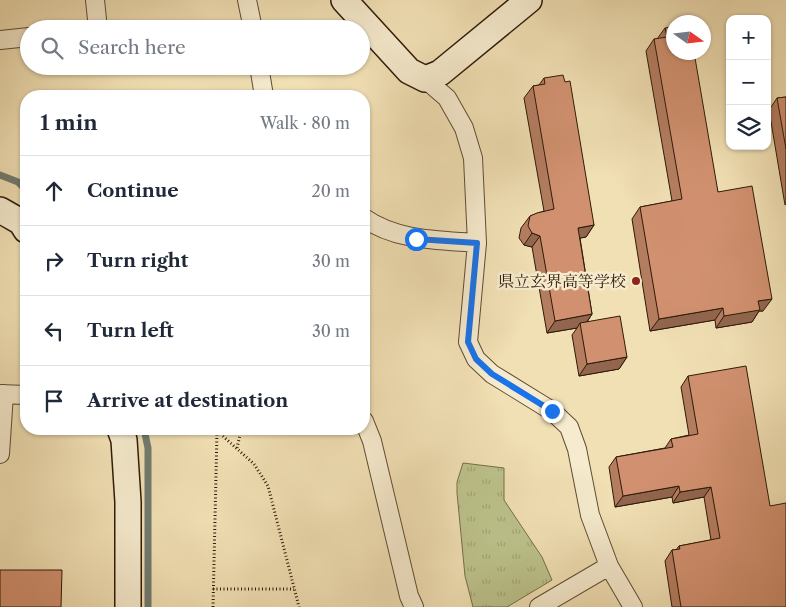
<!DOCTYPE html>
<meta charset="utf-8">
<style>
:root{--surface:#fff;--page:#f2f2f3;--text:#1f2937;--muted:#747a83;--line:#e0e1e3}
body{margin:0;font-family:"Libre Caslon Text","Noto Serif JP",serif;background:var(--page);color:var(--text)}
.controls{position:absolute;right:15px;top:15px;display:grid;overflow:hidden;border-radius:10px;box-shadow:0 1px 4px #0004}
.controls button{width:45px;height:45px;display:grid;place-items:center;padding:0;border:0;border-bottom:1px solid var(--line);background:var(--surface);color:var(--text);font:25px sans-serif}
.compass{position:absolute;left:666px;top:15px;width:45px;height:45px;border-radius:50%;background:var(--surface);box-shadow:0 1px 4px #0004;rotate:104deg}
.stop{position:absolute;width:15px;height:15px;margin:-11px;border:4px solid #1a73e8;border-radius:50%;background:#fff}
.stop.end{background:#1a73e8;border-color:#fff;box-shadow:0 1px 5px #0008}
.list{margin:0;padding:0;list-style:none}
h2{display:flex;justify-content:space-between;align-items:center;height:65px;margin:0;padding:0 20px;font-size:21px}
h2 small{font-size:16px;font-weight:400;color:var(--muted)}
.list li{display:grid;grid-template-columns:32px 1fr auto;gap:15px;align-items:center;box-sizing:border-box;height:70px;padding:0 20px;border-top:1px solid var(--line)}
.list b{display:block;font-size:19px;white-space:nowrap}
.list em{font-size:16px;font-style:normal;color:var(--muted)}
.icon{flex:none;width:28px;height:28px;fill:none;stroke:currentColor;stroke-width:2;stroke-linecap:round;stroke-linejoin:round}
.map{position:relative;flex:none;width:786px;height:607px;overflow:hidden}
.search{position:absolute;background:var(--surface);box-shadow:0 1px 4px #0004;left:20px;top:20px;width:350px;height:55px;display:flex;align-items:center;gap:12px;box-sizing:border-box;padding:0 18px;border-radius:28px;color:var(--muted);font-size:19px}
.panel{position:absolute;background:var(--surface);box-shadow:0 1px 4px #0004;left:20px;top:90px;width:350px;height:345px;border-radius:20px}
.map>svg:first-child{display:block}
.grass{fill:url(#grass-tufts);stroke:#756e4a}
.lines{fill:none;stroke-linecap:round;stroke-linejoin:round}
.stream{stroke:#717b70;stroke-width:7}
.street-casing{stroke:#5f4c33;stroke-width:20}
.secondary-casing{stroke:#2e1a08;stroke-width:28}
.path{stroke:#2e1a08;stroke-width:3;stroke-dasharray:1 2.5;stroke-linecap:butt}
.street{stroke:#f6ebce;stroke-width:18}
.secondary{stroke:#f6ebce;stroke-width:25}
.wall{fill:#b47d60;stroke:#2e1a08}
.shaded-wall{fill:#92664e;stroke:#2e1a08}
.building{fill:#d19170;stroke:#2e1a08}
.route{stroke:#1a73e8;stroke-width:6}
.poi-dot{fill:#8f2418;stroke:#f6ebce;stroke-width:2}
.labels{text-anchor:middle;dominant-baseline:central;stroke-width:5;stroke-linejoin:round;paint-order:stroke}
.poi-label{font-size:16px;fill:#2e1a08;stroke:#f6ebce;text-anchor:end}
</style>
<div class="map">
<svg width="786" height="607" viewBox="0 0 786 607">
<defs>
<pattern id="grass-tufts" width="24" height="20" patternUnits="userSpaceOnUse" patternTransform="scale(1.25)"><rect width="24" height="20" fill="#bcc28b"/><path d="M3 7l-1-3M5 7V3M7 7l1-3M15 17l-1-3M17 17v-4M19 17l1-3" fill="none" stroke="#a2a676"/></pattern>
</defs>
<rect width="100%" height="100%" fill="#f1e0b4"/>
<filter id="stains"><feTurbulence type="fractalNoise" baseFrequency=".004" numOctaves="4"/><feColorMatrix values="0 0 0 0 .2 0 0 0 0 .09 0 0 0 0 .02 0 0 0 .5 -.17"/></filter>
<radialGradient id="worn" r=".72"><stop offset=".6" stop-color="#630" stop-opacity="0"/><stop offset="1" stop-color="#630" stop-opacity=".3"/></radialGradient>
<path class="grass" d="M463,463L504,468V500L542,557L552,580L507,607H473L465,576L457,493V482Z"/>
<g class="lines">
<path class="stream" d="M0,175L18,182L26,190
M144,429L148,448V607"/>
<g class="street-casing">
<path id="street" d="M95,0L98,29
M247,0L253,29
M0,40L29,37
M259,66L264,96
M425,79L447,98L464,128L473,158L477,243L468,342L476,359L492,374L552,411L569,427L577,449L590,515L609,566L633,607
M364,218C397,241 438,240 477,243
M0,394L26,395
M364,421L372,441L409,596L414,607
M0,454L4,394
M539,607L609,566"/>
</g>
<g class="secondary-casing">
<path id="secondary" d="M344,0L409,71L425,79L440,73L529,0
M0,210L21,222L26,230
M120,429L124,440L128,502V607"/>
</g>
<path class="path" d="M215,429L254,464L268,486L299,607
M237,448L241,431L243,429
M213,589H294
M213,607L217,431"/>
<use href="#street" class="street"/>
<use href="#secondary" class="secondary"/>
</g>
<path class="wall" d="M665,28L718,192L763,311H759L752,322L716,328L715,320L650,331L632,219L640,207L672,201L646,51L654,39H657Z
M544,78L594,225L586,237L580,238L592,314L587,322L627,357L619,369L579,376L572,335L577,328L547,333L532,247L524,245L519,238L521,228L530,216L544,211L524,98L533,86L539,85Z
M786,97V204L785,205L769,110L777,98Z
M688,376L786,607H672L665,561L672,550H676L679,546L711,540L704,497L673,503L672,497L615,507L609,467L616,457L665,448L671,439L689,435L681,387Z"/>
<path class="shaded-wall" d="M594,225L586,237L570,240L578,228Z
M532,233L540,236L532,247L524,245Z
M772,299L763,311H759L752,322L716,328L724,316L758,301Z
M723,308L715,320L650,331L659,319Z
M592,314L584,326L580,323L577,328L547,333L555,321Z
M627,357L619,369L579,376L587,364Z
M679,486L672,497L615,507L623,496Z
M711,487L704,497L673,503L680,492Z"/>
<path class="building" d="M674,26V52H694L718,192L752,186L772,299L758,301L760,310L724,316L723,308L659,319L640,207L682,199L654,39L667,37L665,28Z
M563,75L565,82L570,81L594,225L578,228L592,314L555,321L540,236L532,233L528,226L530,216L537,213L554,209L533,86L545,84L544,78Z
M786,97V149L777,98Z
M620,316L627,357L587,364L580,323Z
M746,366L770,506L786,503V607H681L672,550L680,549L679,546L720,538L711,487L680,492L679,486L623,496L616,457L673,447L671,439L698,434L688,376Z
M0,570H62L61,607H0Z"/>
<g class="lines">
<path class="route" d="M416,239L477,243L468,342L476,359L492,374L552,411"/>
</g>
<circle class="poi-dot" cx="636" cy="281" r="5"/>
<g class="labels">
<g class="poi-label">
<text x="626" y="281">県立玄界高等学校</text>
</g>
</g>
<rect width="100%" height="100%" filter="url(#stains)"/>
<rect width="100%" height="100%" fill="url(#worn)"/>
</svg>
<div class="controls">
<button>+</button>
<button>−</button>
<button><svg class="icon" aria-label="layers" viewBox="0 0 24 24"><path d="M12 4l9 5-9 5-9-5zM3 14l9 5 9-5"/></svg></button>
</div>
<svg class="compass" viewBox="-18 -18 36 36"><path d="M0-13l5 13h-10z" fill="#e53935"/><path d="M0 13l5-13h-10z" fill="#747a83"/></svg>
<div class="stop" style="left:416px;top:239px"></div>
<div class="stop end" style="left:552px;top:411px"></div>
<div class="search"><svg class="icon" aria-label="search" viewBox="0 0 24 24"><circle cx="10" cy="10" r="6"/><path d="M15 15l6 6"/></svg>Search here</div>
<section class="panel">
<h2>1 min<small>Walk · 80 m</small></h2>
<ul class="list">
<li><svg class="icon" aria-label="ahead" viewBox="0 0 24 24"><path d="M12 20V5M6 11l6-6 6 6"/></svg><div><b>Continue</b></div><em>20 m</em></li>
<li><svg class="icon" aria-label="right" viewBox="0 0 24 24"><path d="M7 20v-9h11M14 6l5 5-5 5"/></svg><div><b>Turn right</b></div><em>30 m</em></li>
<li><svg class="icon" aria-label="left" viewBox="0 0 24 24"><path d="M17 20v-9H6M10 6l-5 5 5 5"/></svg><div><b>Turn left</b></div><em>30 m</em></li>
<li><svg class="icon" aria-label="arrive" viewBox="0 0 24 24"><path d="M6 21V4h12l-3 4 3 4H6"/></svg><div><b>Arrive at destination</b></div></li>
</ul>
</section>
</div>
